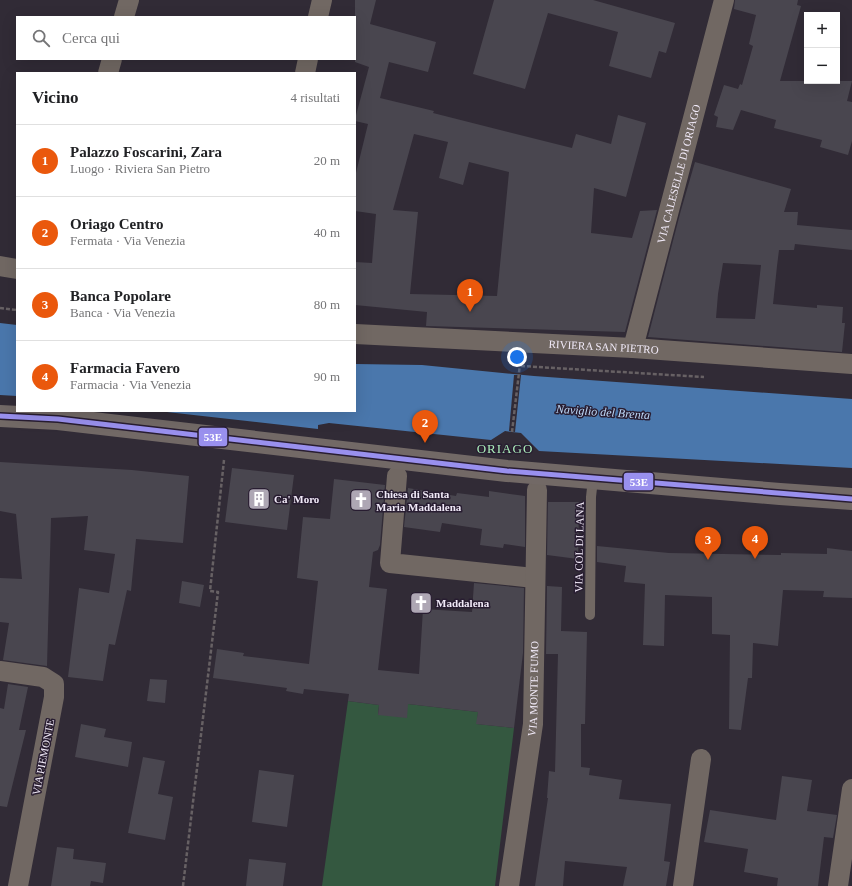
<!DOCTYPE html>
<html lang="it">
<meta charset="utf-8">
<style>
:root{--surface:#fff;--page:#f2f2f2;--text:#202124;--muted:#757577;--line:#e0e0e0;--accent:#ea580c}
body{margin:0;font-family:Georgia,serif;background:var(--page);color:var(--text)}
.controls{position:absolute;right:12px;top:12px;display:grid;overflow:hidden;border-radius:0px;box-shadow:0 4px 16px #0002}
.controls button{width:36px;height:36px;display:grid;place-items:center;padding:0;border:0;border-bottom:1px solid var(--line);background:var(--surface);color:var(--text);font:20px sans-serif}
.you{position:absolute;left:517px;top:357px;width:14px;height:14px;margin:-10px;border:3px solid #fff;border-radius:50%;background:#1a73e8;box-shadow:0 0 0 6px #1a73e833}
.badge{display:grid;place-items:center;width:26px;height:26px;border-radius:50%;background:var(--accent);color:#fff;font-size:13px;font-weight:700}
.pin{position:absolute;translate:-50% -33px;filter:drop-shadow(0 1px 2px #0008)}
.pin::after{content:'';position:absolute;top:21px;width:14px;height:12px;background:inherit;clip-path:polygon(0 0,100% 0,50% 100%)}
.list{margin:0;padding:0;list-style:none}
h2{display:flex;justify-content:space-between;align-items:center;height:52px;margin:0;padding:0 16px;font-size:17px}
h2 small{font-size:13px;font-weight:400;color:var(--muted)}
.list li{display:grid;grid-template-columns:26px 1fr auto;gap:12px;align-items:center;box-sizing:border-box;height:72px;padding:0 16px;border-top:1px solid var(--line)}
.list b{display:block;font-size:15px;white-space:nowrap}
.list p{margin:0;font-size:13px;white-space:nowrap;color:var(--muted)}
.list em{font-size:13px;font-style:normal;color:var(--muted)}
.icon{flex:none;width:22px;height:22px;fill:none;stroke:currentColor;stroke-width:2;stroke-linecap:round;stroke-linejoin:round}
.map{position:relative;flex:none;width:852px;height:886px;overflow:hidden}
.search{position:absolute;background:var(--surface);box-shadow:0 4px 16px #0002;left:16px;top:16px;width:340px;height:44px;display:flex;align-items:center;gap:10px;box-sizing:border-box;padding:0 14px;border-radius:0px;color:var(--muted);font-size:15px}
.panel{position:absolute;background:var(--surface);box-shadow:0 4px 16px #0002;left:16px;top:72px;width:340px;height:340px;border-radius:0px}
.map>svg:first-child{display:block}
.green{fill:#345840}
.water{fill:#4a77ac}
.pier{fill:#312b36}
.building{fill:#49464f;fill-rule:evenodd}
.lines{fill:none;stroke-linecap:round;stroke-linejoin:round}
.path{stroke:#676164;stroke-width:2.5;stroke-dasharray:4 2;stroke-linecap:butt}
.lane{stroke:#716863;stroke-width:10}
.street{stroke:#716863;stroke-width:20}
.primary{stroke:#726966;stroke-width:22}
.bus-1-casing{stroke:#281d31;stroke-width:8}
.bus-1{stroke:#9990ee;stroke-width:5}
.labels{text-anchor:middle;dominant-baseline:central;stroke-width:3;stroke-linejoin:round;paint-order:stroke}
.street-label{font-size:11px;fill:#f1eaf8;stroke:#281d31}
.poi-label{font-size:11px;font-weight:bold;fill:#f1eaf8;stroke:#281d31;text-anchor:start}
.water-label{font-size:12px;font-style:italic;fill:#bdd8f8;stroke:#281d31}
.quarter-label{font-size:13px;letter-spacing:1px;fill:#abefba;stroke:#281d31}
.line-badge{stroke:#281d31;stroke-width:1.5}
.badge-label{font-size:11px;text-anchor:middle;font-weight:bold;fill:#fff}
</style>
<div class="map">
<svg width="852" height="886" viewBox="0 0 852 886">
<rect width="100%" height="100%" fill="#312b36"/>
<path class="green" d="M348,701L379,705L378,715L408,704L478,712L477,724L514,728L495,886H322Z"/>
<path class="water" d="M0,323L17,325V396L0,395Z
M355,364L422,365L534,376L852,399V468L539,451L521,433L505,431L491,440L329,423L318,425V429L158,411H355Z"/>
<path class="pier" d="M514,375H521L515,432L509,431Z"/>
<path class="building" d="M355,0H376L370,24L436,42L428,72L389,62L380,98L434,111L433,113L572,148L576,134L611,144L618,115L646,123L626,197L594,188L591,233L632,238L640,211L657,210L625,332L426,326L427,312L355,305V262L372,263L376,214L355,211V177L368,124L355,121V119L369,67L355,62ZM414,134L448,142L439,178L463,185L469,162L509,172L497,296L410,294L418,212L393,210Z
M494,0H593L675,23L666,53L659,51L651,78L609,66L618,32L548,13L525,89L473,74Z
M735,0H798L797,5L801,6L780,81H852L847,101L852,102V141L848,155L820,147L822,140L774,128L776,120L741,110L733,130L716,127L718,117L714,115L724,85L738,89L740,84L742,85L753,46L749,44L756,15L734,9Z
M695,162L791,189L784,212H798L797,225L852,230V250L795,244L794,250H779L777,266L768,265L777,266L773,304L817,308V305L843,307L842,323H845L842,352L648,337L681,210ZM723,263L761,265L755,319L716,318L718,294Z
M0,462L132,470L189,476L183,543L136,539L131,591L127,590L115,645L109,644L103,681L68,677L79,588L109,593L115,554L84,550L88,516L51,518L47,666L3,660L9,623L0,622V578L22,579L16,514L0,511Z
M232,468L294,475L287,530L225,522Z
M334,479L385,485L380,545L378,550L373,552L369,587L387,589L378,670L419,674L423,609L472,612L474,583L524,588L523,653L514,728L476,724L478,712L408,704L407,718L378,715L379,705L348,701L349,694L304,689L303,694L286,691L287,688L213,678L217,649L244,653L243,656L309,664L318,581L297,578L303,517L330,519Z
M408,488L456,496L457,493L489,497V491L525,496V547L504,544L503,548L480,545L482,529L442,523L440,532L404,527Z
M548,502H579L578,559L547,555Z
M597,546L669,553L781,555V553L827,554V548L852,551V598L823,597L824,591L783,590L778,646L753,643L752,678H748L741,730L729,729L730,635L712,634V597L665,595L664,646L643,645L645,584L624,582L626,566L597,562Z
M182,581L204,585L200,607L179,603Z
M547,586L562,587L561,631L587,632L585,724H581V767L590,768L589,775L622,780L619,799L671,804L664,861L670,862L666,886H623L627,867L565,861L563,886H535L548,798H547L549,771L555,772L558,654H546Z
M150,679L167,680L165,703L147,701Z
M8,684L28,687L19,730H26L7,807L0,806V708L4,709Z
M81,724L106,729L104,737L132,742L128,767L75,757Z
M143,757L165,761L158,794L173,797L165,840L128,833Z
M259,770L294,775L287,827L252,822Z
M782,776L812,780L807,811L837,815L833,838L824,837L818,886H777L778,878L744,872L748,849L704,842L710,810L776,820Z
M57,847L74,849L73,859L106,863L103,883L91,881L90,886H51Z
M249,859L286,863L283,886H246Z"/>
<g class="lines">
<path class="path" d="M0,308L17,310
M521,366L704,377
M512,432L520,364
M183,886L218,592L210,591L224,460"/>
<path class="lane" d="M590,615L591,497L593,479"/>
<g class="street">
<path d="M124,17L129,0"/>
<path d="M318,17L322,0"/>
<path d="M108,73L112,59"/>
<path d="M305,73L308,59"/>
<path d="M0,266L17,269"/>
<path id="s1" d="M355,334L633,348L852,364"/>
<path id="s2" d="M633,348L724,0"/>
<path d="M397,476L390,563L534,578"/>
<path d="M0,671L43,677L54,684V697L18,886"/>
<path id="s3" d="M509,886L533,724L537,490"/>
<path d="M683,886L701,759"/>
<path d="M838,886L852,789"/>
</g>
<path class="primary" d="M0,416L58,419L507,471L780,494L852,499"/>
<g class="bus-1-casing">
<path id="bus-1" d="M0,416L58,419L507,471L852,499"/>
</g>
<use href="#bus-1" class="bus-1"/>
</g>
<defs>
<g id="building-square" transform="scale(1.15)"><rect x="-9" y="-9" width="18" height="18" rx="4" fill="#aea7b4" stroke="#281d31"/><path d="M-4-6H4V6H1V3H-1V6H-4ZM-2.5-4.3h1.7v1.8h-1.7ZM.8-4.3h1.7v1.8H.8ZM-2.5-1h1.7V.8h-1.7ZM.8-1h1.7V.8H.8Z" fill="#fff"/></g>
<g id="church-square" transform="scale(1.15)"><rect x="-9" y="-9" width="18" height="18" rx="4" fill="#aea7b4" stroke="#281d31"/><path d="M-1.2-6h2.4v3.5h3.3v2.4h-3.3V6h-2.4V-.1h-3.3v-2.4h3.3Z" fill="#fff"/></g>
</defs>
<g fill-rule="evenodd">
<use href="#building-square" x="259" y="499"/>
<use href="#church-square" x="361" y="500"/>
<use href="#church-square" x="421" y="603"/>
</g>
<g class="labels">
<g class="street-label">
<text stroke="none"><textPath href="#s2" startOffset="180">VIA CALESELLE DI ORIAGO</textPath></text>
<text stroke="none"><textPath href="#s1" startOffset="249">RIVIERA SAN PIETRO</textPath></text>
<text transform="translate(579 547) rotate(-89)">VIA COL DI LANA</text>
<text stroke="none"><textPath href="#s3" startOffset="199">VIA MONTE FUMO</textPath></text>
<text transform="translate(43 757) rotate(-79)">VIA PIEMONTE</text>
</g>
<g class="poi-label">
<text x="376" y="494">Chiesa di Santa<tspan x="376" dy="13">Maria Maddalena</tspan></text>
<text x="274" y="499">Ca' Moro</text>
<text x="436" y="603">Maddalena</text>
</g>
<g class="water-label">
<text transform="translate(603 412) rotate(4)">Naviglio del Brenta</text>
</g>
<g class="quarter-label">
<text x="505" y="448">ORIAGO</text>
</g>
</g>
<g class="line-badge">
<rect x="198" y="427" width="30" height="20" rx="4" fill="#9990ee"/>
<rect x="623" y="472" width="31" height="19" rx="4" fill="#9990ee"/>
</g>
<g class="badge-label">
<text x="213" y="441">53E</text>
<text x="639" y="486">53E</text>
</g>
</svg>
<div class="controls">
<button>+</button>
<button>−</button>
</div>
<div class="you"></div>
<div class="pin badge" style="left:470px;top:312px">1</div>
<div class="pin badge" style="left:425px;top:443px">2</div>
<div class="pin badge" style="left:708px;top:560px">3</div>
<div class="pin badge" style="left:755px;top:559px">4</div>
<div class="search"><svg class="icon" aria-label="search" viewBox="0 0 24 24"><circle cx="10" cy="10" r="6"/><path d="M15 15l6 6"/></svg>Cerca qui</div>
<section class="panel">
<h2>Vicino<small>4 risultati</small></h2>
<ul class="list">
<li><span class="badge">1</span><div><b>Palazzo Foscarini, Zara</b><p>Luogo · Riviera San Pietro</p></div><em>20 m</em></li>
<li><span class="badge">2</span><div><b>Oriago Centro</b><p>Fermata · Via Venezia</p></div><em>40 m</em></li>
<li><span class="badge">3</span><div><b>Banca Popolare</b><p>Banca · Via Venezia</p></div><em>80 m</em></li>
<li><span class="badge">4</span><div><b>Farmacia Favero</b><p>Farmacia · Via Venezia</p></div><em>90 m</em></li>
</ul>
</section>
</div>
